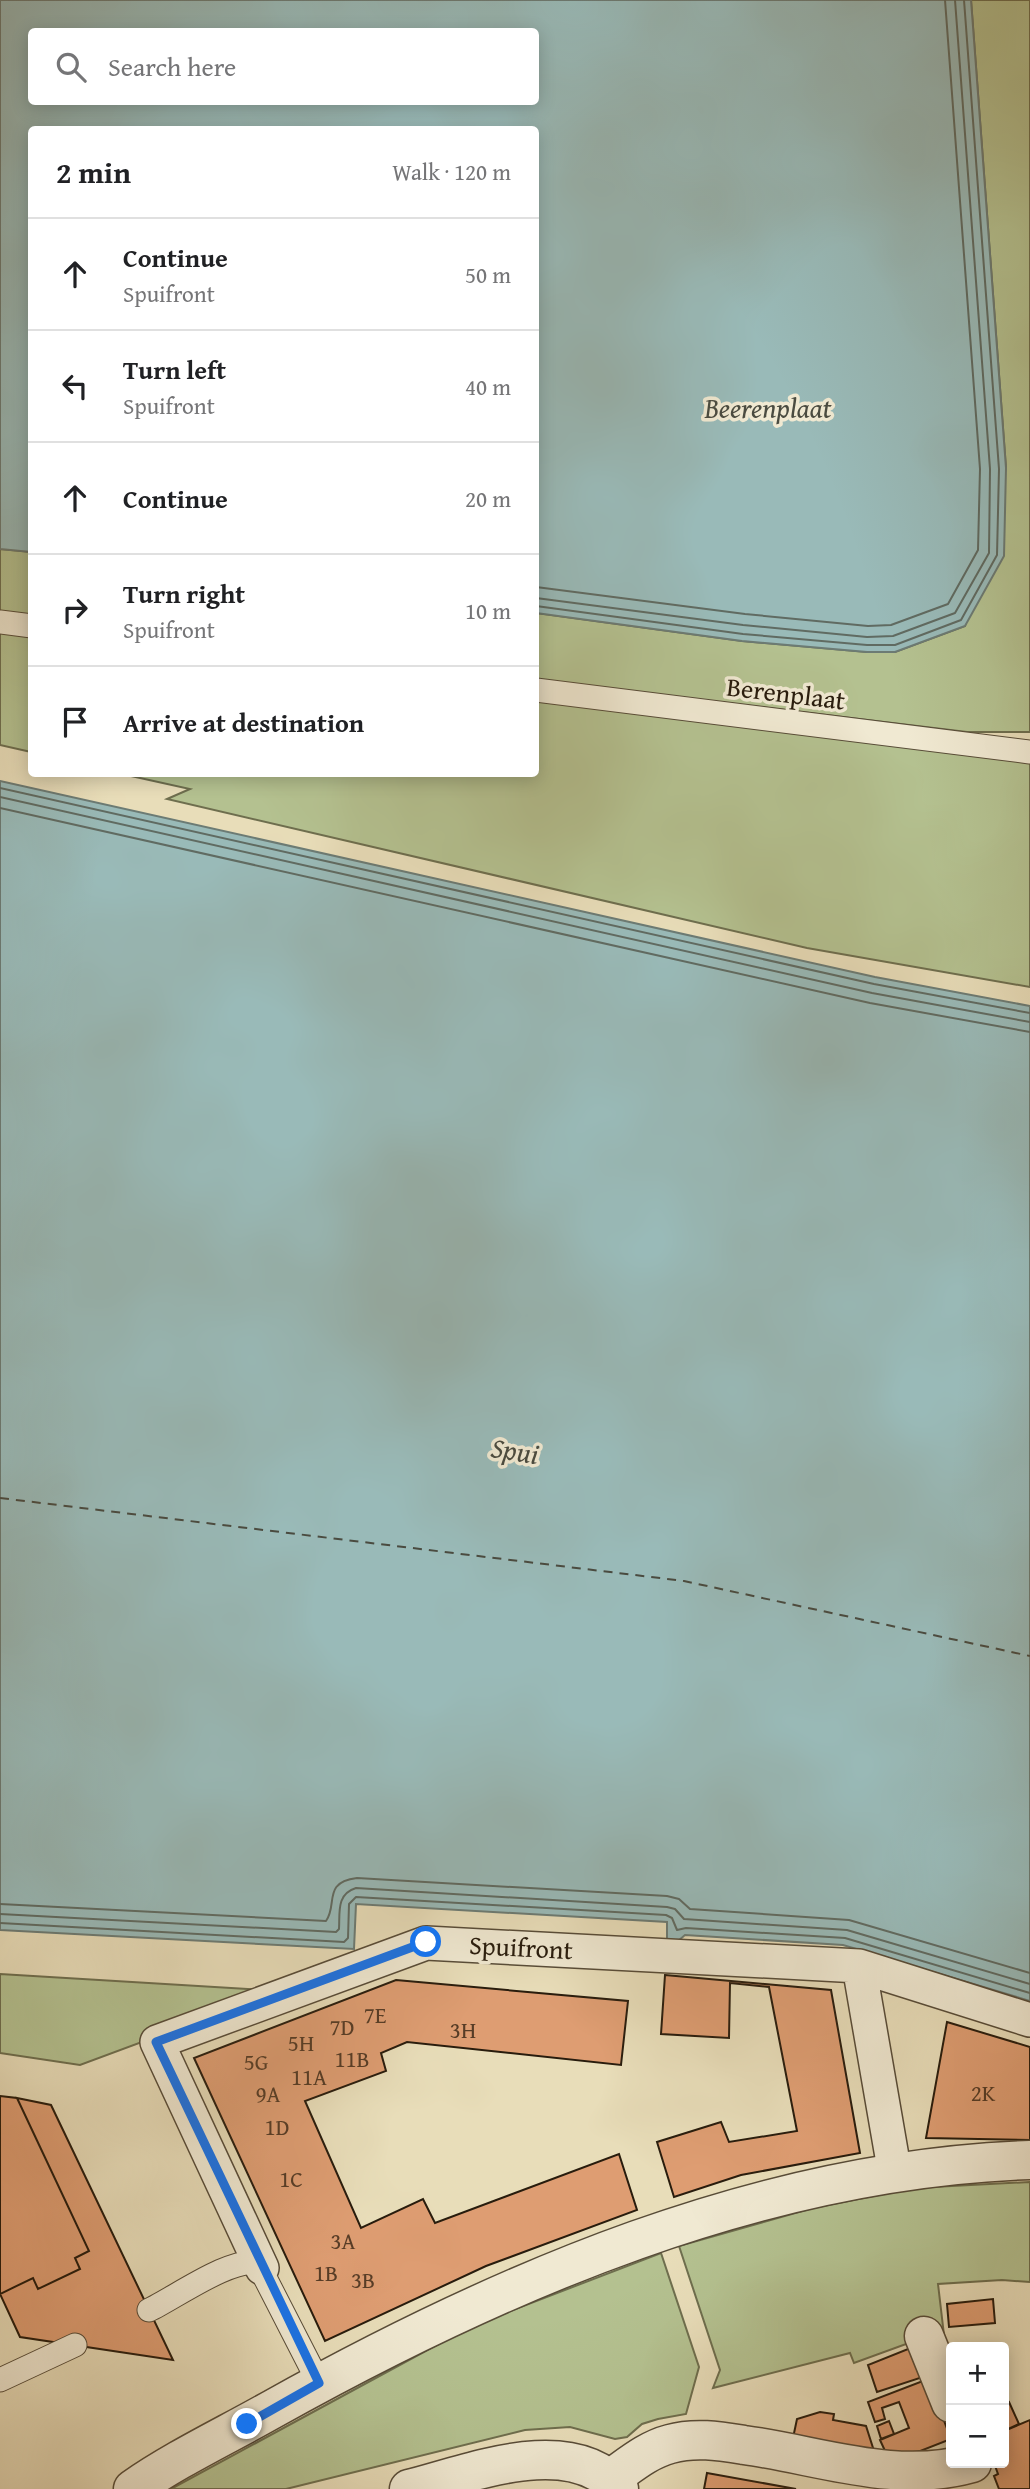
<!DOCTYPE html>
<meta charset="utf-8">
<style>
:root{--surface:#fff;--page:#f2f2f2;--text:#202124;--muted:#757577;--line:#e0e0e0}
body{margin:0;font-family:"Gentium Book Plus",serif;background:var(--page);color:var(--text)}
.controls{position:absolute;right:21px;bottom:21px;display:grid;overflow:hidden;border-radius:7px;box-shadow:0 4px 18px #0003}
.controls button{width:63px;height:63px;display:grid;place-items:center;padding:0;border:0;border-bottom:2px solid var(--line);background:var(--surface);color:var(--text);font:35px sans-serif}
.stop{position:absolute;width:21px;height:21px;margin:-16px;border:5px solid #1a73e8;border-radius:50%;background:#fff}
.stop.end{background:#1a73e8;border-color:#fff;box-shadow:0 2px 7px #0008}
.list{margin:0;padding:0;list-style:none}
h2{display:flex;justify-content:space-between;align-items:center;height:91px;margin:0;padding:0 28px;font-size:30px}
h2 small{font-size:23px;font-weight:400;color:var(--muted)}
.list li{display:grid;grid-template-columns:46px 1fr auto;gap:21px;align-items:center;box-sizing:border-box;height:112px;padding:0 28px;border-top:2px solid var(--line)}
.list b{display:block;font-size:26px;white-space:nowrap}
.list p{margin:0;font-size:23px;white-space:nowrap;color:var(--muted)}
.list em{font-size:23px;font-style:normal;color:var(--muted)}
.icon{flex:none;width:38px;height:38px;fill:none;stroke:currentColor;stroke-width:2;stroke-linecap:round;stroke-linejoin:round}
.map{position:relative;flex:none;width:1030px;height:2489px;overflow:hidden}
.search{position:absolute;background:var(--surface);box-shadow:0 4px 18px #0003;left:28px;top:28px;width:511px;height:77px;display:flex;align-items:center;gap:18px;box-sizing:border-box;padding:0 24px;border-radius:7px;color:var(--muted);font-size:26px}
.panel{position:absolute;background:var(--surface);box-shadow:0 4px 18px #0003;left:28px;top:126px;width:511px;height:651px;border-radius:7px}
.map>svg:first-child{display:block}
.green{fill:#b4c190;stroke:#6e6e4e;stroke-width:2}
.water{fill:#99bab8;stroke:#6c7b74;stroke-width:2;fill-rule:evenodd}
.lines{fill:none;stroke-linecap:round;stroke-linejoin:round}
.shore{stroke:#606b62;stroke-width:2}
.ferry{stroke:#4a4b40;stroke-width:2;stroke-dasharray:9 7;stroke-linecap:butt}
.building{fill:#de9d72;stroke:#281c0d;stroke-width:2}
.service-casing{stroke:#584c38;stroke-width:25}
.pedestrian-casing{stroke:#584c38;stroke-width:36}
.minor-casing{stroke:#584c38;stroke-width:41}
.tertiary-casing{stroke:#584c38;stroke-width:41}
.service{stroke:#f0e9d2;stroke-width:23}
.pedestrian{stroke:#f0e9d2;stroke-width:33}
.minor{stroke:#f0e9d2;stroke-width:38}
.tertiary{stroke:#f0e9d2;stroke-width:38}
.route{stroke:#1a73e8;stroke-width:9}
.labels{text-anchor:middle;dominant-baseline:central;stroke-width:7;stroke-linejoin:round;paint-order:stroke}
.number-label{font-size:23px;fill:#563c26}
.street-label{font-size:26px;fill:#281c0d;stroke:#f0e9d2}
.water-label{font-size:28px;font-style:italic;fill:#4a4b40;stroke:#f0e9d2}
</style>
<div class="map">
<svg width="1030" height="2489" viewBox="0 0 1030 2489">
<rect width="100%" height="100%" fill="#e8ddb9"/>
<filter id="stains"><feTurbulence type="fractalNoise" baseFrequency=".00286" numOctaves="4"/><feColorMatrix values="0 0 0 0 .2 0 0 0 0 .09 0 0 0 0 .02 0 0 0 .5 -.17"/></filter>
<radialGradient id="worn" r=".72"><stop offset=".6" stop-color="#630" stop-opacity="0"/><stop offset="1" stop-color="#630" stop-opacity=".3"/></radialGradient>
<path class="green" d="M971,0H1030V732H967L536,680V613L742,641L867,652H895L965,626L1006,468Z
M0,549L31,552V617L0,613Z
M0,630L31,634V752L0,745Z
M536,699L1030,762V987L807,948L167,799L190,789L122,774H536Z
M0,1974L279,1991L80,2065L0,2053Z
M1030,2182V2282L1002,2280L938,2284L944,2335L928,2336L854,2363L850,2353L713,2388L720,2370L679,2246L813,2208L914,2188Z
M661,2253L699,2367L686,2414L658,2419L642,2424L627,2437L615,2439L570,2427L525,2430L286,2489H171L444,2341L500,2315Z"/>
<path class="water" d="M0,0H971L1006,468L1004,556L965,626L895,652H867L742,641L536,613V130H32L31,552L0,549ZM32,32H536V102H32Z
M0,781L875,977L1030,1006V2001L843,1945L685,1935L678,1941L667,1940V1922L356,1904L354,1949L0,1930Z"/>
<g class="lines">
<path class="shore" d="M536,587L745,614L868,626L891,625L948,604L978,550L980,469L945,0
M536,598L743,625L867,637L893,636L955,613L989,553L990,469L955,0
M536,606L743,634L867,645H895L961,620L997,555L999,469L964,0
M0,788L874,984L1030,1013
M0,797L872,993L1030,1022
M0,808L870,1003L1030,1032
M0,1904L326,1921C338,1905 322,1882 357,1878L667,1896L679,1899L690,1909L849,1920L1030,1973
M0,1914L336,1932L339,1929C340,1913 336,1894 356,1888L667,1907L675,1909L684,1919L847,1930L1030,1984
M0,1923L344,1942L348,1938L349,1904L356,1897L666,1915L672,1918L677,1930L686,1928L845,1938L1030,1993"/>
<path class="ferry" d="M0,1498L684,1581L1030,1656"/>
</g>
<path class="building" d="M665,1975L831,1990L860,2153L741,2175L674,2197L657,2142L721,2122L729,2142L797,2131L769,1987L730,1983L729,2038L661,2034Z
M396,1980L628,2001L621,2065L407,2042L381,2053L386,2071L305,2101L361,2228L423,2199L435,2223L619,2154L637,2210L486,2266L325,2341L194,2058Z
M947,2022L1030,2047V2140L926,2138Z
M0,2096L17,2098L89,2251L75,2258L80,2269L38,2289L33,2278L0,2294Z
M17,2098L51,2105L173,2360L20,2337L0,2294L33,2278L38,2289L80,2269L75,2258L89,2251Z
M993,2299L995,2323L949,2327L947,2304Z
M913,2347L926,2376L877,2392L868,2365Z
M928,2379L951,2439L905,2457L886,2453L880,2440L909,2428L899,2402L882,2408L885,2419L875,2422L868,2402Z
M1009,2402L1019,2424L1004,2431V2403Z
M820,2412L834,2414L833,2420L866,2426L874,2451L793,2438L797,2419Z
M1030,2420V2489H999L994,2476L998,2474L994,2463H1004V2431Z
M889,2421L894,2434L881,2439L877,2426Z
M707,2473L796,2489H704Z"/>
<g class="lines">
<g class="service-casing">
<path id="service" d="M0,622L32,626
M536,690L1030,752
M149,2310C173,2299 234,2255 258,2264L319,2383
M0,2380L75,2345"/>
</g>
<g class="pedestrian-casing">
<path id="pedestrian" d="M859,1966L895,2174
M262,2268L157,2042L426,1943L859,1966L1030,2020"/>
</g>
<g class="minor-casing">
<path id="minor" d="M924,2336L951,2403
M610,2479C629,2466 647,2450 670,2444C695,2437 719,2441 744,2445C819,2455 896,2485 972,2463
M133,2489C176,2459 225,2436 271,2410C502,2281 762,2169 1030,2160"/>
</g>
<g class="tertiary-casing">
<path id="tertiary" d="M409,2489C469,2474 570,2432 619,2489"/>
</g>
<use href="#service" class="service"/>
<use href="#pedestrian" class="pedestrian"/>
<use href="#minor" class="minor"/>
<use href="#tertiary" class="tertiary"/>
</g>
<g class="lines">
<path class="route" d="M247,2424L319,2383L156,2042L426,1942"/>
</g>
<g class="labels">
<g class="number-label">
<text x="375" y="2014">7E</text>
<text x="342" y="2026">7D</text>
<text x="463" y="2029">3H</text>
<text x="301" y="2042">5H</text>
<text x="352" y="2058">11B</text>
<text x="256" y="2061">5G</text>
<text x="309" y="2076">11A</text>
<text x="983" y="2092">2K</text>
<text x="268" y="2093">9A</text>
<text x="277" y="2126">1D</text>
<text x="291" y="2178">1C</text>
<text x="343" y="2240">3A</text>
<text x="326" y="2272">1B</text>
<text x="363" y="2279">3B</text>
</g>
<g class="street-label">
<text transform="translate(786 693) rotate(7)">Berenplaat</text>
<text transform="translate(521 1947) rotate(3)">Spuifront</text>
</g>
<g class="water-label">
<text x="768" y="407">Beerenplaat</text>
<text transform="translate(515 1450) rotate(9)">Spui</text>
</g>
</g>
<rect width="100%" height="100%" filter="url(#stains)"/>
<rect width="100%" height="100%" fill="url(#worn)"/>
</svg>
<div class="controls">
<button>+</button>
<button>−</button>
</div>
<div class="stop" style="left:426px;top:1942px"></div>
<div class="stop end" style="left:247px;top:2424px"></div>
<div class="search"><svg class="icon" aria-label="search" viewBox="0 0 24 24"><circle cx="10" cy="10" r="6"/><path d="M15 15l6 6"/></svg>Search here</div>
<section class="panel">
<h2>2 min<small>Walk · 120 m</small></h2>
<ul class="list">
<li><svg class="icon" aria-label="ahead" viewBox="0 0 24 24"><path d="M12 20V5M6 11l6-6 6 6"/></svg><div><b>Continue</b><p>Spuifront</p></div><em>50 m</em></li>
<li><svg class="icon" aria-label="left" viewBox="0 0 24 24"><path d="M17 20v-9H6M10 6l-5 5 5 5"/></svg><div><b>Turn left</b><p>Spuifront</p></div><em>40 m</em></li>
<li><svg class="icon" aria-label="ahead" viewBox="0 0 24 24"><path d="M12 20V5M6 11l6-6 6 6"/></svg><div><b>Continue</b></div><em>20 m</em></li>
<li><svg class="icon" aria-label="right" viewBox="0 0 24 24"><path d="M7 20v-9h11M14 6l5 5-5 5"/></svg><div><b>Turn right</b><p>Spuifront</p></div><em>10 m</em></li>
<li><svg class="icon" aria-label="arrive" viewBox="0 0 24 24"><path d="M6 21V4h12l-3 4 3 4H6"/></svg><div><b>Arrive at destination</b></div></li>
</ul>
</section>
</div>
